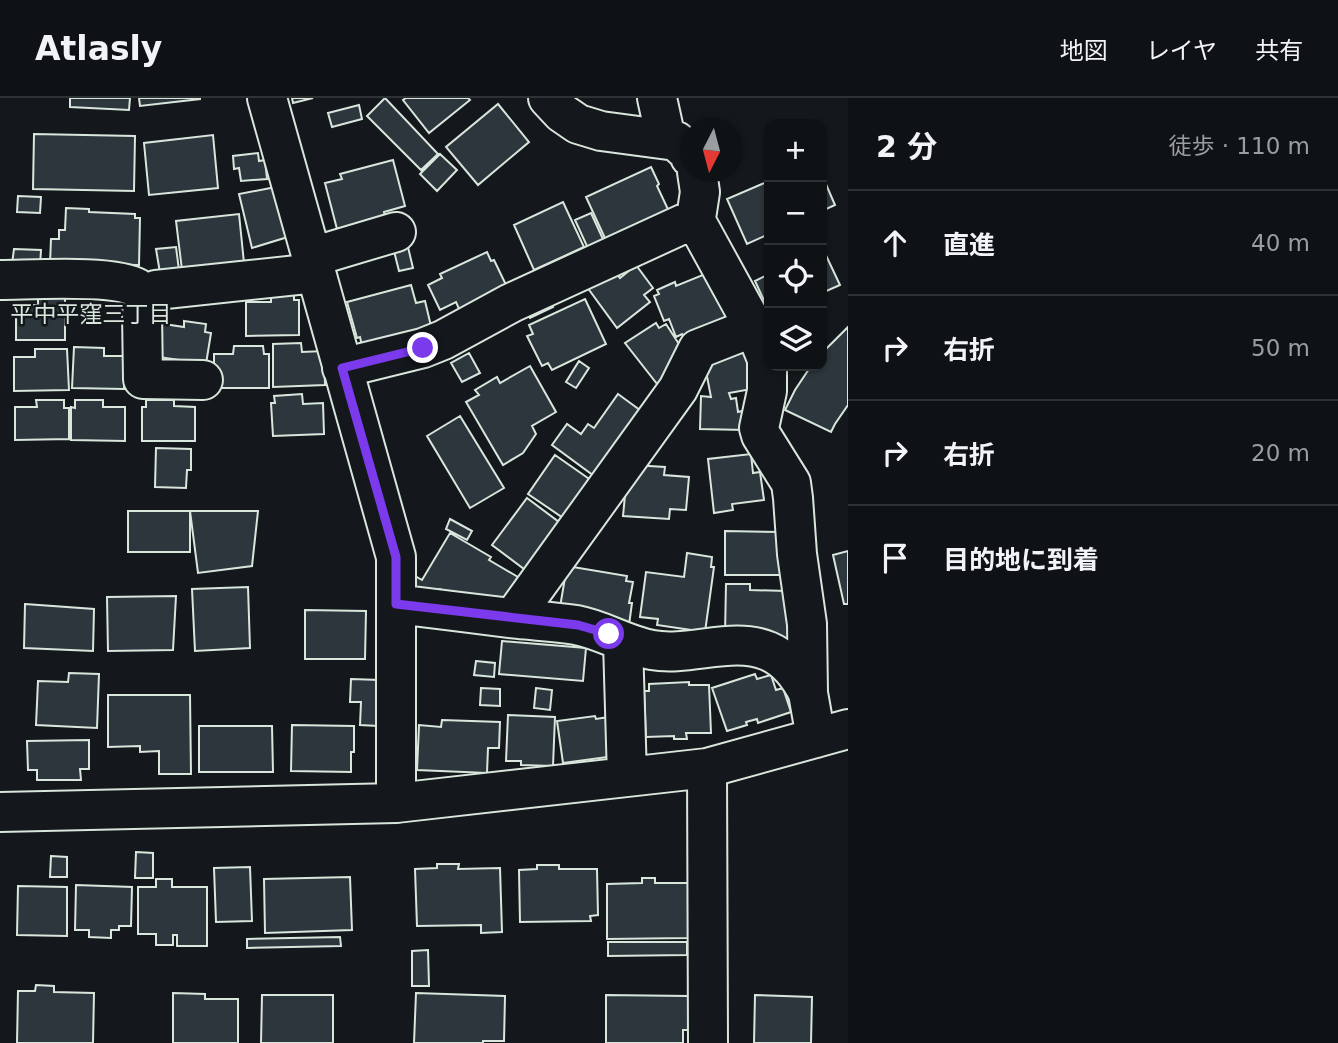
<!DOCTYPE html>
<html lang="ja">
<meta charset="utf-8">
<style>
:root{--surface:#0f1215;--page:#181b1e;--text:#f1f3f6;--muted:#9b9ea0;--line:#2f3234}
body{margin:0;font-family:"DejaVu Sans","Noto Sans JP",sans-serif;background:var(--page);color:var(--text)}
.controls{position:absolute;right:21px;top:21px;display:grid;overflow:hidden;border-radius:14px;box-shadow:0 2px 5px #0004}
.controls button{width:63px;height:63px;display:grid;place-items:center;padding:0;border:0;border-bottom:2px solid var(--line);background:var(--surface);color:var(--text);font:35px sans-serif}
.compass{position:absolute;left:680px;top:21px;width:63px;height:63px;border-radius:50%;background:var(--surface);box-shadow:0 2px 5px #0004;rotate:186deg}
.stop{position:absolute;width:21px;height:21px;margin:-16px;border:5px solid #7c3aed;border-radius:50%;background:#fff}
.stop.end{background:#7c3aed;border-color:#fff;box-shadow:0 2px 7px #0008}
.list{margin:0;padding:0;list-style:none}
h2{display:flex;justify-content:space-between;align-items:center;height:91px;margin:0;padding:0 28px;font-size:30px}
h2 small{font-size:23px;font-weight:400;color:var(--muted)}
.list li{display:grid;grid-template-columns:46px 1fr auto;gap:21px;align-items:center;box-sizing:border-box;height:105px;padding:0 28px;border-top:2px solid var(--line)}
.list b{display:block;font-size:26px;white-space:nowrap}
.list em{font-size:23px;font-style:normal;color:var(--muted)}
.icon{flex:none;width:38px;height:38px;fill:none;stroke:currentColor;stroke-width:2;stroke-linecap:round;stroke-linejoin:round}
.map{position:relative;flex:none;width:848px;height:945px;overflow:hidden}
header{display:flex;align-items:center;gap:42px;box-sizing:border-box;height:98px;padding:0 35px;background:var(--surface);border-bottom:2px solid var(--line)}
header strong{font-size:33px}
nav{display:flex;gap:38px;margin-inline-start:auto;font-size:24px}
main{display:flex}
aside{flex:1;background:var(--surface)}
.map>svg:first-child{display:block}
.building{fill:#2c363c;stroke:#d8e6dc;stroke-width:2}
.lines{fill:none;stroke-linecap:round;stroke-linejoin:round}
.minor-casing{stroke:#d8e6dc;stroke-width:42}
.minor{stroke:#14181c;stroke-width:38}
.route{stroke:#7c3aed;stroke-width:9}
.labels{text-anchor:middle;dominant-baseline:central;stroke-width:5;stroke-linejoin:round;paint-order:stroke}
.neighbourhood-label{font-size:23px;fill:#d8e6dc;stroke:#14181c}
</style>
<header>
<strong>Atlasly</strong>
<nav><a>地図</a><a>レイヤ</a><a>共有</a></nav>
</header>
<main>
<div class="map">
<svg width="848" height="945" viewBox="0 0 848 945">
<rect width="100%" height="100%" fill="#14181c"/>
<path class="building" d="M70,0H130L129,12L70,9Z
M139,0H200V1L140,8Z
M292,0H313L293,5Z
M385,0L438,56L421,72L367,18Z
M406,0H468L470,2L429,35L403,2Z
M498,6L529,44L478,87L446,49Z
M359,7L362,21L332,29L328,15Z
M34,36L135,38L134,93L33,91Z
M213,37L218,90L149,97L144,45Z
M258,55L259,63L265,62L267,81L241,83L239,70L234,71L233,58Z
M440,56L457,72L437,93L420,76Z
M393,62L405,108L384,114L385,118L337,131L325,85L342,81L340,76Z
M651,69L659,86L657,88L673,122L610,151L586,99Z
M822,77L835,107L822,113Z
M769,83V136L747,146L727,101Z
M276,89L291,138L252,150L239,96Z
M18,98L41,99L40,115L17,114Z
M563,104L584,149L534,172L514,127Z
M66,110L89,111V114L135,116V120H140L139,167L50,166L51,141H59V132H65Z
M591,115L608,152L592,159L575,122Z
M239,116L244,165L182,172L176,123Z
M407,145L413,170L399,173L393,149Z
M176,149L179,172L160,175L156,151Z
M14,151L41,152L40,168L12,166Z
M823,151L840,187L822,195V152Z
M487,154L491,163L494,162L508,191L460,213L456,204L440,212L428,187L442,180L440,176Z
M636,167L653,190L644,197L650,204L617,230L587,189L612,170L620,180Z
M715,172L732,230L687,248L682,236L676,239L669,221L664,223L654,198L659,196L657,192L675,184L676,188Z
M769,176V213L755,183Z
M411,187L416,205L425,203L431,228L363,252L360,239L357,240L347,204Z
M271,196H294V202H299V237L246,238V204H271Z
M548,197L553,209L530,220L524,209Z
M38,200H65V242H16V207H38Z
M585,201L606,246L552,272L548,265L542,268L527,238L533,236L529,227Z
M184,223L206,226L205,234L211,235L206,266L152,258L157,225L184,229Z
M656,225L659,230L666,226L688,260L661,291L625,245Z
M848,229V307L835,326L831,334L785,312L795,292L811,268H822V255Z
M301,245L302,254L324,253L325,287L273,289V246Z
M234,248H263L264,256H269V290H214V256H233Z
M748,248L757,290L729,295L731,301L736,300L738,314L746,312L745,332L700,331L701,298L711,299L704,263Z
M74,249L104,250V258H125L124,291L72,290Z
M35,251H67L69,292L14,293V259H35Z
M469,255L480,275L462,284L451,265Z
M579,263L589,270L576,290L566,284Z
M530,268L556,314L532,328L536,336L523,355L503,367L466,304L479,297L475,292L497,279L500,285Z
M302,296L303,306L323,305L324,336L273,338L271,305H275L274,298Z
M618,296L648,318L601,383L552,347L567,326L581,336L588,326L594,330Z
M36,302H64V310H69V341L15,342V309H37Z
M75,302H103V309H125V343L71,342V309L75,310Z
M146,302H174V308L195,309V343H142V309H146Z
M460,318L504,390L470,410L427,338Z
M156,350L191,351V372H187L186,390L155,389Z
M751,356L753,375L760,374L764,402L732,406L733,412L714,415L708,361Z
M555,357L595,385L569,424L528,396Z
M632,367L665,369L664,377L689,379L686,412L670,411L669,421L623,418L627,377Z
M527,400L567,430L532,477L492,447Z
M128,413H190V454H128Z
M190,413H258L252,468L198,475Z
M450,421L472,433L467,442L446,431Z
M725,433L781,434V477H725Z
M450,435L491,459L489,462L518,479L500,510L460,502L440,491L435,499L415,496V478L422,482Z
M848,453V506H844L833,457Z
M687,455L712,459L711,469H714L705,534L657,527L658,521L640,519L646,474L684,479Z
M567,468L627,478L626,483L633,484L629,505H632L629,527L559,515Z
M726,486H750V492L786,493V521L795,522V546L725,536Z
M248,489L250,550L195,553L192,491Z
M176,498L173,552L108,553L107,499Z
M25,506L94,511L93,553L24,550Z
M305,512L366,513L365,561H305Z
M502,543L586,550L583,583L499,576Z
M476,563L495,565L494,579L474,577Z
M69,575L99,576L97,630L36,627L38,583L68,584Z
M755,576L757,581L771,577L776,592L783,590L791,614L758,625L757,621L746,624L747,627L727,633L712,590Z
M351,581L380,582L378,628L360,627L361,604H350Z
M689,584V587H709L711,635H686L687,641H674V638L646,639L644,593H649V586Z
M481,590L500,591V608L480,607Z
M536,590L552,592L550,612L534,610Z
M108,597H190L191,676H159V653L140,654V648L108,649Z
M508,617L555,619L553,668L521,667V663H506Z
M595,618L596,621L609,619L615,658L563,665L557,623Z
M442,622L500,624L499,650H488L487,675L417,672L419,627L441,629Z
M292,627L354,628V654H351V674L291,673Z
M199,628H272L273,674H199Z
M89,642V671H80L81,682H37V672H28L27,643Z
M136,754L153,755V780H135Z
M51,758L67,759V779H50Z
M437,766H459L458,771L500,770L502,834L481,835V827L417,828L415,771L437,770Z
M537,767H559V771H597L598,817L590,818L591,823L520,824L519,772L537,771Z
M250,769L252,823L216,824L214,770Z
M350,779L352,832L265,835L264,781Z
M642,780H655V785H688V840L607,841V786L642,785Z
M156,781H172V789H207V848H177V837H173V847H156V836H138V789H156Z
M76,787L132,789L131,828H119V832H111V840L89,839V832H75Z
M18,788L67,789V838L17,837Z
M340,839L341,848L247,850V841Z
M608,844H687V857L608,858Z
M428,852L429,888H412V853Z
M36,887L54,888V894L94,895L93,945H17L18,893H35Z
M173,895L205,896V901H238V945H173Z
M416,895L505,898L504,943H483V945H414Z
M262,897H333V945H261Z
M606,897L688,898V932H683V945H606Z
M755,897L812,899L811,945H754Z"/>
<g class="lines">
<g class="minor-casing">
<path id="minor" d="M267,0L396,459V705
M548,0L562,15L578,26L601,33L676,43L688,54L690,59
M657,0L666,41
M697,74L700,94L696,120L698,127L754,229L767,261V293L759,330L761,337L791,385L793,400L797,456L807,526L808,595L816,640
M312,159L396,134
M0,182C29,182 115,176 137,190C141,192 145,197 148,201
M342,270L423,250L443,242L511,205L696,120
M203,282L143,281L142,215L148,201L156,192L316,175
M396,506C437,511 477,516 518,521C537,523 557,524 576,527C603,532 625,547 652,552C689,559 733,538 768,553C787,561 799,577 808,595
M513,520L678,291L698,251L754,229
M623,544L627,679
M707,670L708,945
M0,714L396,705L707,670L848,631"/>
</g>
<use href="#minor" class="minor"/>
</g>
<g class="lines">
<path class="route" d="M423,250L342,270L396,459V506L578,527L609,536"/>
</g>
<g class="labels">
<g class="neighbourhood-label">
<text x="91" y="216">平中平窪三丁目</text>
</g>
</g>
</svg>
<div class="controls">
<button>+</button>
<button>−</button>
<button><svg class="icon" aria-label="locate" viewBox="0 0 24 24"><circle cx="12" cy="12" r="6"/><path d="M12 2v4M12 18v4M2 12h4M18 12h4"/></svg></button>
<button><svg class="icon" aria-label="layers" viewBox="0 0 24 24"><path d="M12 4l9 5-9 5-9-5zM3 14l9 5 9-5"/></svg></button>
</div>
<svg class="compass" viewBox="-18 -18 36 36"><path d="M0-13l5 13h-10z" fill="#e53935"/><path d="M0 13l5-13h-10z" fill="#9b9ea0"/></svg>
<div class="stop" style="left:609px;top:536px"></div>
<div class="stop end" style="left:423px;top:250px"></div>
</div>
<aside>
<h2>2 分<small>徒歩 · 110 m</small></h2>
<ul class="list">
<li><svg class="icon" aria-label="ahead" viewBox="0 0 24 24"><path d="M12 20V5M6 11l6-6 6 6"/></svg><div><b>直進</b></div><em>40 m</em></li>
<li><svg class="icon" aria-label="right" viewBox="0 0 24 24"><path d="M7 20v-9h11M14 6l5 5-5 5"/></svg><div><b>右折</b></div><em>50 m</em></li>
<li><svg class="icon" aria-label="right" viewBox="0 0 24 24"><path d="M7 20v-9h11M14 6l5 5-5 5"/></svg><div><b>右折</b></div><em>20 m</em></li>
<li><svg class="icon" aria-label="arrive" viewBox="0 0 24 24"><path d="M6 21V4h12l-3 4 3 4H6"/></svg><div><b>目的地に到着</b></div></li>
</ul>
</aside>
</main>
